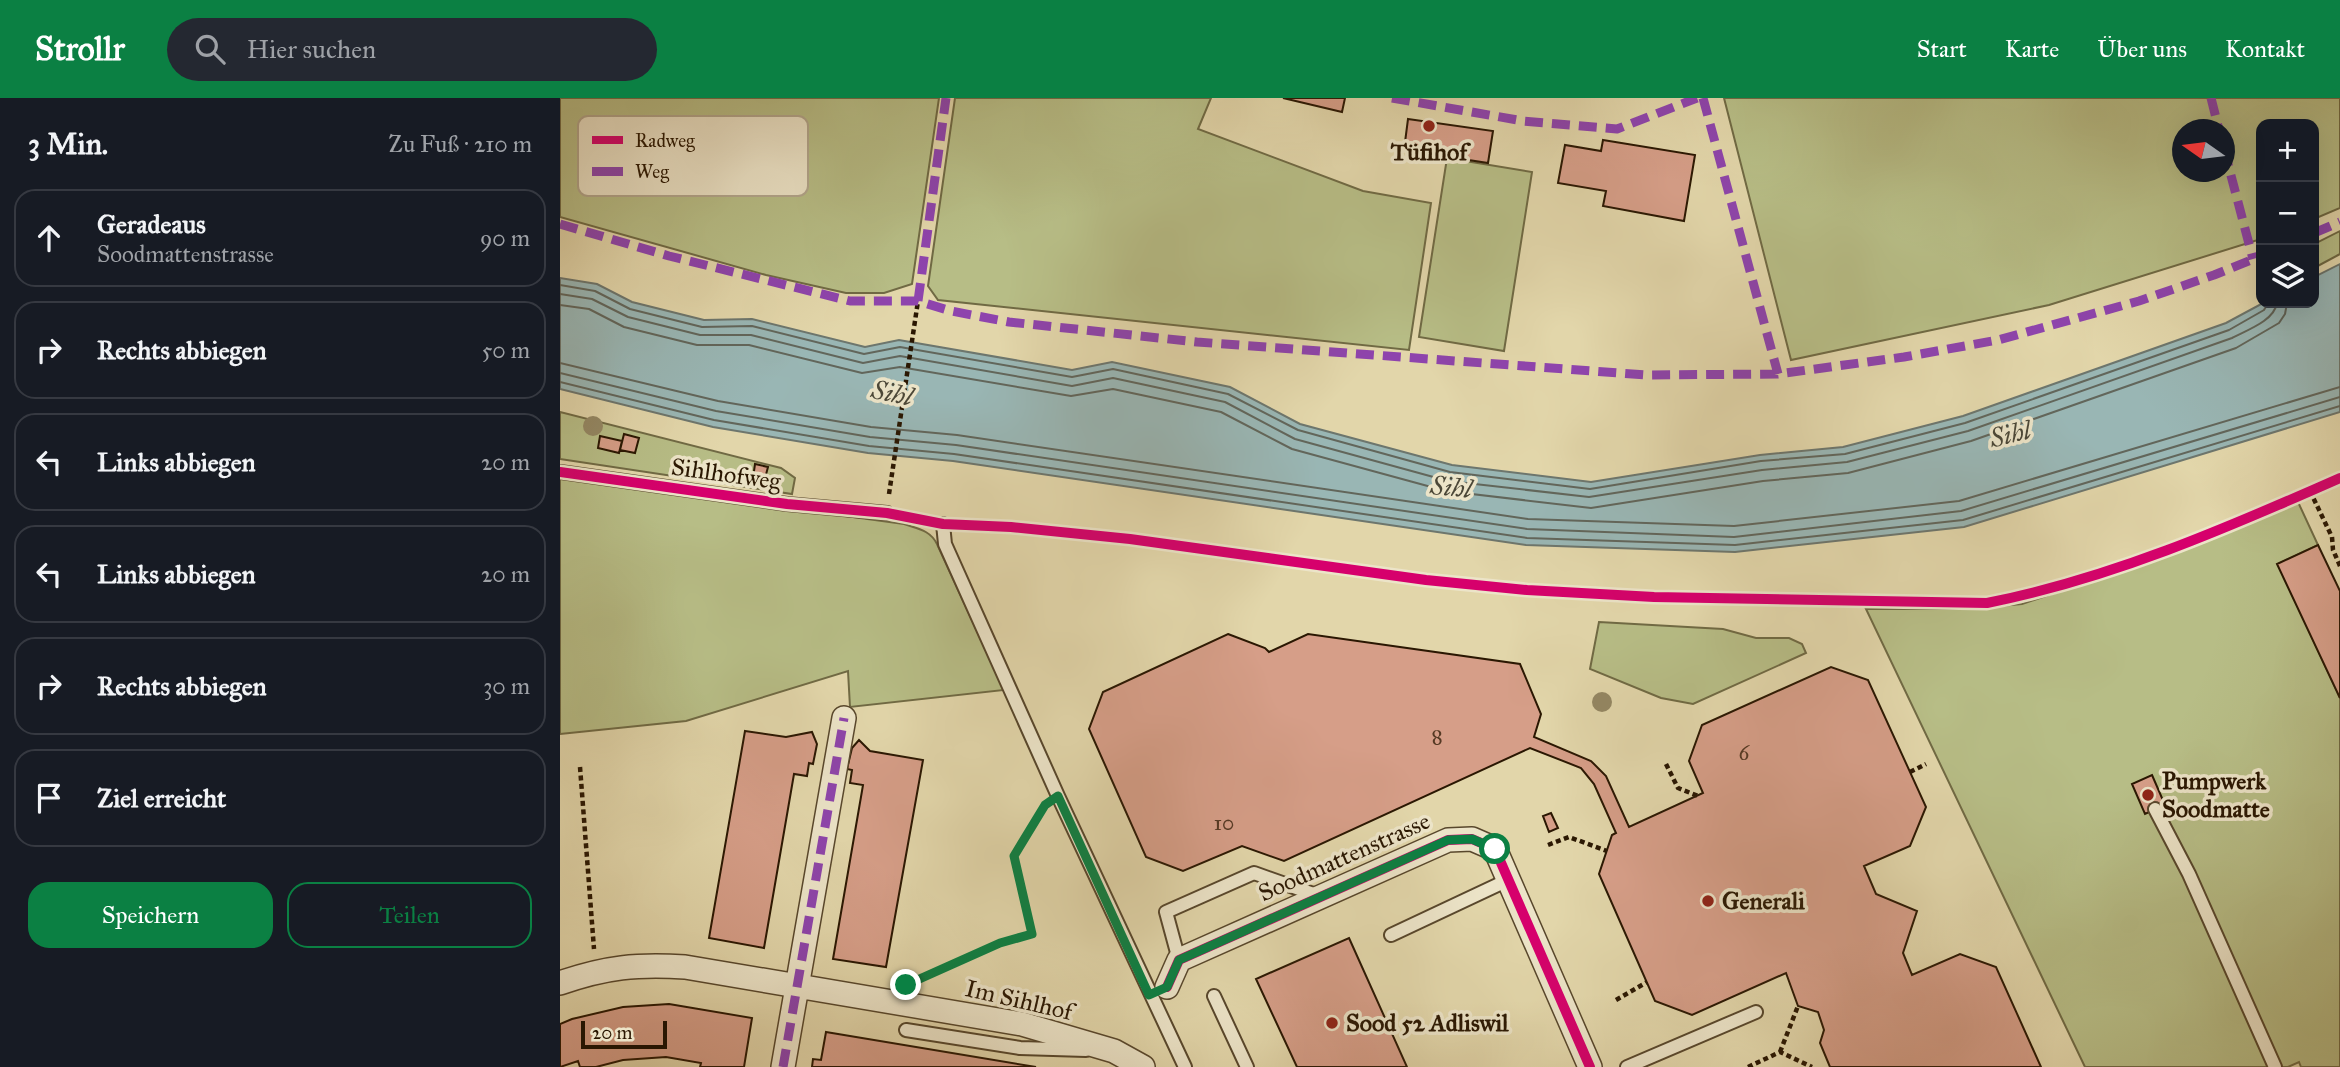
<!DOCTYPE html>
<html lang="de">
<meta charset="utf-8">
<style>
:root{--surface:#171b24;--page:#242831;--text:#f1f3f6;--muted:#9ea1a6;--line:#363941;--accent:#0b8043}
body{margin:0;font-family:"IM FELL Great Primer",serif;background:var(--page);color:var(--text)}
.controls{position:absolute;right:21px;top:21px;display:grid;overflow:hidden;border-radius:14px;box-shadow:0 7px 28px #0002}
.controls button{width:63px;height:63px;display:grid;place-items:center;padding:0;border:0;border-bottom:2px solid var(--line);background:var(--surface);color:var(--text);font:35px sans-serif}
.compass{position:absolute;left:1612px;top:21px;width:63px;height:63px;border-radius:50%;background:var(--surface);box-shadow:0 7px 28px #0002;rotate:284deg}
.scale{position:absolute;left:21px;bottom:18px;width:86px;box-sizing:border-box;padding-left:7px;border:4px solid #2a1702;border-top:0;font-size:19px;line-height:24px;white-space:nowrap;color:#2a1702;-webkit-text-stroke:5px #ece4c8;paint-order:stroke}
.stop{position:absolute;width:21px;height:21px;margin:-16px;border:5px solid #0b8043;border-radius:50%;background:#fff}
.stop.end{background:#0b8043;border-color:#fff;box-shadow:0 2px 7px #0008}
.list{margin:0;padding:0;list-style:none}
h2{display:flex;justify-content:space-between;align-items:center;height:91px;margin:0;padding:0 28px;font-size:30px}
h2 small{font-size:23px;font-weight:400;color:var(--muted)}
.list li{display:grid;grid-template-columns:46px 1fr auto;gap:21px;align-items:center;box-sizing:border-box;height:98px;margin:0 14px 14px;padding:0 14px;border:2px solid var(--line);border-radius:21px}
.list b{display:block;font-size:26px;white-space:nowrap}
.list p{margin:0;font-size:23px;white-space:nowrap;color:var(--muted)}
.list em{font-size:23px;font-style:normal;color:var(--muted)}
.actions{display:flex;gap:14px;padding:21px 28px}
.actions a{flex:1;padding:16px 0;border:2px solid var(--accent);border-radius:21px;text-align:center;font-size:24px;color:var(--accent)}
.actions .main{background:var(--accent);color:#fff}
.icon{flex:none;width:38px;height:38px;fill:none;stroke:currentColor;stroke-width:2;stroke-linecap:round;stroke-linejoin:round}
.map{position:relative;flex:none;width:1780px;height:969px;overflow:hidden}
header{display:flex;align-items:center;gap:42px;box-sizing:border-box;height:98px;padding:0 35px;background:var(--accent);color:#fff}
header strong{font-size:33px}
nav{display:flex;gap:38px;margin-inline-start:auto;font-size:24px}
.search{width:490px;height:63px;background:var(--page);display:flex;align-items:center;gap:18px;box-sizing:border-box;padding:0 24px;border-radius:38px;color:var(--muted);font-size:26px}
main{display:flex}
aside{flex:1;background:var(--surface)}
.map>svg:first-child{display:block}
.green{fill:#b7bd86;stroke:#706a44;stroke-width:2;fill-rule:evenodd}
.water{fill:#99b6b4;stroke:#6d766d;stroke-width:2}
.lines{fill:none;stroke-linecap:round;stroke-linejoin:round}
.shore{stroke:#62665b;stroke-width:2}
.building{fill:#d69e88;stroke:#2a1702;stroke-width:2}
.service-casing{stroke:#58472c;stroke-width:16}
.minor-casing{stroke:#58472c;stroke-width:26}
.path{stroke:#2a1702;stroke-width:4.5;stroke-dasharray:5 3.5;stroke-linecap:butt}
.service{stroke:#ece4c8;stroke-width:12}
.minor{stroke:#ece4c8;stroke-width:23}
.quiet{stroke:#8e44ad;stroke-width:9;stroke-dasharray:18 9;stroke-linecap:butt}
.cycleway-casing{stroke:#ece4c8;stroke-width:15}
.cycleway{stroke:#d6006c;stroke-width:10}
.tree{fill:#948864}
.route{stroke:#0b8043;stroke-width:9}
.poi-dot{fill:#8f2418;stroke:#ece4c8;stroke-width:2.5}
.labels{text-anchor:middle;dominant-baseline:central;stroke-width:7;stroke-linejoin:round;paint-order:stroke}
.number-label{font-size:21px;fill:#553924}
.poi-label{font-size:24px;font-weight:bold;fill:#2a1702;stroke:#ece4c8;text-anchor:start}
.street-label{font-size:24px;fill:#2a1702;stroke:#ece4c8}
.water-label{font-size:26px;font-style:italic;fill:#4b4737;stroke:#ece4c8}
.key{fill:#ece4c8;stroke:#b2a68d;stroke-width:2}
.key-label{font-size:19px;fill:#2a1702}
</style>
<header>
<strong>Strollr</strong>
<div class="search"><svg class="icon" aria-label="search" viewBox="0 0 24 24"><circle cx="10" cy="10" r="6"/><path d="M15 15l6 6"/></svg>Hier suchen</div>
<nav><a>Start</a><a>Karte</a><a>Über uns</a><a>Kontakt</a></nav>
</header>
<main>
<aside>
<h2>3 Min.<small>Zu Fuß · 210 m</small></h2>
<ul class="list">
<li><svg class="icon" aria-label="ahead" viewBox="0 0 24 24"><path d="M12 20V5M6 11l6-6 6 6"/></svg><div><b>Geradeaus</b><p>Soodmattenstrasse</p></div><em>90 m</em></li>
<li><svg class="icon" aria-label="right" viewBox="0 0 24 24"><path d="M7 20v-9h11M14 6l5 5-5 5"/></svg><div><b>Rechts abbiegen</b></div><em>50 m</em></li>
<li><svg class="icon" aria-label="left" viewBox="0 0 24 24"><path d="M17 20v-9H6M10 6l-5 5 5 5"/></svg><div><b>Links abbiegen</b></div><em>20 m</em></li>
<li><svg class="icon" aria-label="left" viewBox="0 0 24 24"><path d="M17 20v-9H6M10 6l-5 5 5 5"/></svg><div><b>Links abbiegen</b></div><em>20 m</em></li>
<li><svg class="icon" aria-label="right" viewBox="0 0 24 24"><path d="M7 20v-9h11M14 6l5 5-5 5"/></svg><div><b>Rechts abbiegen</b></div><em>30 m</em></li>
<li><svg class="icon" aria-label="arrive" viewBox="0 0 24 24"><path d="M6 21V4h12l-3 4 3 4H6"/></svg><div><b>Ziel erreicht</b></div></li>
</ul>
<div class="actions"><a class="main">Speichern</a><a>Teilen</a></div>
</aside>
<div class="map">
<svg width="1780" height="969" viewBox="0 0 1780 969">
<rect width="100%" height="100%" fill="#e2d6aa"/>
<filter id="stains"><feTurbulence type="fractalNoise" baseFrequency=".00286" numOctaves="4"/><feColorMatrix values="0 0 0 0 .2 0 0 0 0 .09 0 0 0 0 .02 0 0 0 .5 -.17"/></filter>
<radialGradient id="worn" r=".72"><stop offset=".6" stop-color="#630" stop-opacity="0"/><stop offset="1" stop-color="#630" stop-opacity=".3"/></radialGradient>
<path class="green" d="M0,0H379L352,186L324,195H286L206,177L0,119Z
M395,0H651L638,31L803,93L871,105L849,252L378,202L368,188Z
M1164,0H1780V110L1754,121V26H1701V141L1489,207L1231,262ZM1622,32H1664V74H1622Z
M887,60L972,74L944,253L859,239Z
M1780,133V156L1754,170V146Z
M0,314L221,370L235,380L232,396L0,361Z
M0,379L344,426C358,431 370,432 377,446L444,592L290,609L288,573L126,623L0,636Z
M1738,404L1758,447L1718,466L1780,600V969H1741L1739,964L1728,969H1525L1306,511H1406L1462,506L1613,455Z
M1039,524L1163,531L1196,540H1229L1242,546L1246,555L1133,606L1101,600L1030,571Z"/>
<path class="water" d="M1780,166V314L1404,429L1175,454L966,447L393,363L308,355L153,329L0,291V180L37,186L72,204L144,222L192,221L305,249L339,242L512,272L552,264L670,289L740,326L892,367L1031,384L1200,357L1283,349L1403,318L1666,225L1703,205H1754V179Z"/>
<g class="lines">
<path class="shore" d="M0,187L35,193L70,211L142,229L192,228L304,256L340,249L512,279L553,271L668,296L738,332L890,374L1030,391L1201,363L1285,356L1405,325L1669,232L1704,212L1708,205
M0,196L32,201L68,219L140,237H191L303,265L340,258L512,288L553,280L665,304L735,341L888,383L1029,399L1202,372L1287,364L1408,333L1672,240C1687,232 1714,223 1717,205
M0,207L29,211L64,229L137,247H189L302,275L340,269L511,298L553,291L661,314L732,351L886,393L1031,410L1203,383L1288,375L1411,343L1676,250L1719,225L1725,216L1727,205
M0,265L158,303L311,329L397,337L968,421L1174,428L1399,403L1780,289
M0,275L156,313L310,339L396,347L967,431L1174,439L1401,413L1780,299
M0,284L154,322L309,348L394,356L967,440L1175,447L1403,422L1780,308"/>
</g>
<path class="building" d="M723,0H785L782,14Z
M848,21L933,33L928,65L844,52Z
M1043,42L1135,57L1124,123L1043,108L1046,93L998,85L1005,47L1041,53Z
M64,336L79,340L75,355L60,352Z
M40,338L62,343L59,355L38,350Z
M195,366L208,369L203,388L192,387Z
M1758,447L1780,493V600L1717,466Z
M668,536L705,550L709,554L748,536L960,566L981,616L974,639L1031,663L1046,678L1069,729L1143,695L1129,663L1142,627L1271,569L1308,582L1366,709L1350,748L1304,768L1316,796L1357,813L1343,855L1352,877L1400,856L1436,869L1481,969H1270L1260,945L1264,932L1258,914L1238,908L1226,875L1132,917L1095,903L1039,776L1052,737L1056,735L1034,686L1021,670L970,650L724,763L682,748L623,773L586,759L529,631L543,594Z
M185,633L226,639L252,634L257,646L253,666L249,665L247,678L234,676L204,850L149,840Z
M299,642L310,653L363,662L326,869L273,861L302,693L303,687L290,685L292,672L287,671L292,650Z
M1592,677L1605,707L1585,716L1572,686Z
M991,715L998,730L989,734L983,718Z
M789,840L847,969H737L696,881Z
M109,906L192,920L184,969H140L141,965L106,959L63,962L36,969H20L18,963L0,969V926L12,921L63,909Z
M266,934L476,969H252L253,961L261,962Z"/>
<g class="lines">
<g class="service-casing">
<path id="service" d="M0,374L227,406L327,415
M383,426L385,446L498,698L625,969
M1595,711L1629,776L1715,969
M831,837L948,782
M619,862L606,814L694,775L759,798
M654,898L687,969
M346,932L460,950L526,952
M1067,969L1196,914"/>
</g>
<g class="minor-casing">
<path id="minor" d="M0,885C46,869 77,866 125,869L462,926L554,953L583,969
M607,889L619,862L888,742L912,741L935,751L1030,969
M223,969L284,620"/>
</g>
<path class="path" d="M1750,393L1772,439L1773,452L1780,468
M329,396L358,203
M1106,666L1118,690L1138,698
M20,669L34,851
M1350,674L1366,666
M988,747L1009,739L1047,753
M357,882L440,845L472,836L454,758L483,710
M1056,902L1087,884
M1220,954L1238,908
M1188,969L1220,954L1252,969"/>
<use href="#service" class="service"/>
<use href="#minor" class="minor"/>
<path class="quiet" d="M832,0L963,23L1057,31L1137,0
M1143,0L1218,276
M1651,0L1659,32
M1664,51L1693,161
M0,126L109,158L290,203H358L391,213L449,224L637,244L1087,277L1218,276L1344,259L1438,242L1579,203L1654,177L1701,158
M1754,135L1780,124
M358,203L386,0
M223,969L284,620"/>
<g class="cycleway-casing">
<path id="cycleway" d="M0,374L227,406L327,415L383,426L451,429L570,441L866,482L967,492L1094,499L1427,505C1549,481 1667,430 1780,380
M607,889L619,862L888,742L912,741L935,751L1030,969"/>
</g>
<use href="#cycleway" class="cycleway"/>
</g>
<g class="tree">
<circle cx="33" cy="328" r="10"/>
<circle cx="1042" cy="604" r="10"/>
</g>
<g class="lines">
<path class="route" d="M346,887L440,845L472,836L454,758L485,707L498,698L589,897L607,889L619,862L888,742L912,741L935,751"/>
</g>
<g class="poi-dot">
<circle cx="869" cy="28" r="7"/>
<circle cx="1588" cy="697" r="7"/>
<circle cx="1148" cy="803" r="7"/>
<circle cx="772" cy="925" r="7"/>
</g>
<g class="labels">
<g class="number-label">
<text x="877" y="639">8</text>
<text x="1184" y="655">6</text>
<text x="664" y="725">10</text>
</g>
<g class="poi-label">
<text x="869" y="54" text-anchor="middle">Tüfihof</text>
<text x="1602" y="683">Pumpwerk<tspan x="1602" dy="28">Soodmatte</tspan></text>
<text x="1162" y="803">Generali</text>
<text x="786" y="925">Sood 52 Adliswil</text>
</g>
<g class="street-label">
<text transform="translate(166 376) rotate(8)">Sihlhofweg</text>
<text transform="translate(784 759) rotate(-24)">Soodmattenstrasse</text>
<text transform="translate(459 902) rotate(13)">Im Sihlhof</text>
</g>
<g class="water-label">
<text transform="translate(332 295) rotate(12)">Sihl</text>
<text transform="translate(1450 336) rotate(-13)">Sihl</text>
<text transform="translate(891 389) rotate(6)">Sihl</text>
</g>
</g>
<rect x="18" y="18" width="230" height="80" rx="10" class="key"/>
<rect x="32" y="38" width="31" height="8" fill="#d6006c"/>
<rect x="32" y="69" width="31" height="9" fill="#8e44ad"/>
<g class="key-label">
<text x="75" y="49">Radweg</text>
<text x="75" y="80">Weg</text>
</g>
<rect width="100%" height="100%" filter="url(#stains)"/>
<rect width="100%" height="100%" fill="url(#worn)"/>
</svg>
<div class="controls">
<button>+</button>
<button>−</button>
<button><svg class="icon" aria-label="layers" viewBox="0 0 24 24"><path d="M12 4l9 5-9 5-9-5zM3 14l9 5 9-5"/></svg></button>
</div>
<svg class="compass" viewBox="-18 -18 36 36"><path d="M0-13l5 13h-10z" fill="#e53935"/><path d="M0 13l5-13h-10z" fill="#9ea1a6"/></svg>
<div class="scale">20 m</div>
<div class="stop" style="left:935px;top:751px"></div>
<div class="stop end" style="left:346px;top:887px"></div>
</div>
</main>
